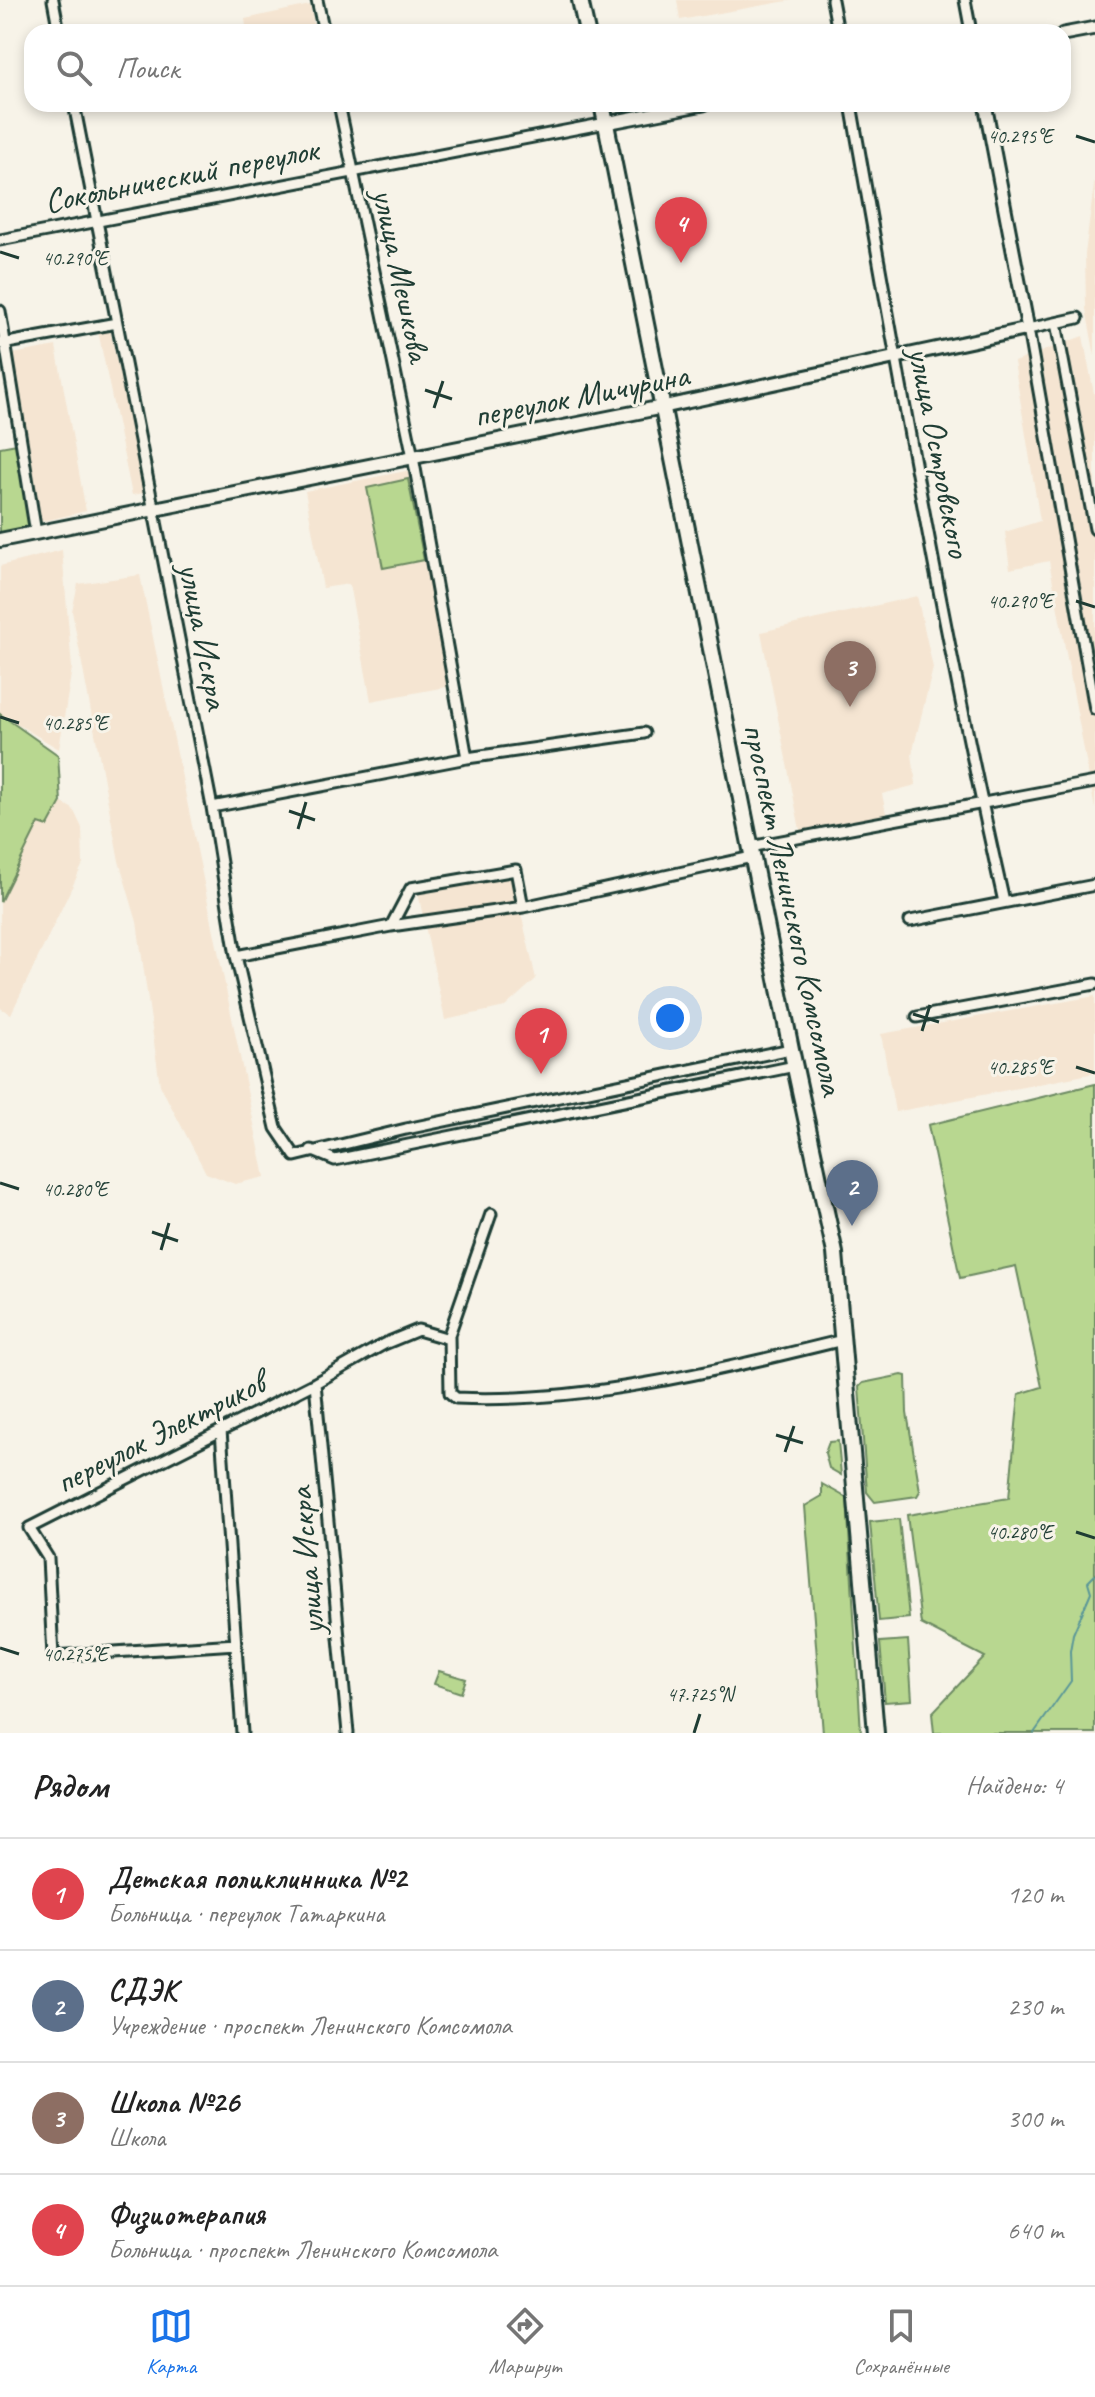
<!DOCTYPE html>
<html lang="ru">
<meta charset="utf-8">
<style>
:root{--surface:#fff;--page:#f2f2f2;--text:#222;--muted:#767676;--line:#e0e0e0;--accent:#1a73e8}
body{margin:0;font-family:Caveat,sans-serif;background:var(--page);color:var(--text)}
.you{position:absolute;left:670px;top:1018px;width:28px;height:28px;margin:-20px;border:6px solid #fff;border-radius:50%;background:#1a73e8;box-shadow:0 0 0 12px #1a73e833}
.badge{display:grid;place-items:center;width:52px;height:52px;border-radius:50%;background:var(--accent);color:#fff;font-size:26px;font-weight:700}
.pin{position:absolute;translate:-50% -66px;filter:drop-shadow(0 2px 4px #0008)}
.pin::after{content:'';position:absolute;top:42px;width:28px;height:24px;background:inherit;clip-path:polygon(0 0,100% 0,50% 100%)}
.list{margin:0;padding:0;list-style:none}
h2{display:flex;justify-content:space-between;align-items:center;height:104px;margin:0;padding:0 32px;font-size:34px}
h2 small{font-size:26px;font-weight:400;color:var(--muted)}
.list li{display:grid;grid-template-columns:52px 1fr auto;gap:24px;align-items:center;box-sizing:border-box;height:112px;padding:0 32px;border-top:2px solid var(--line)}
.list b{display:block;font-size:30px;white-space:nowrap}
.list p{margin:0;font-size:26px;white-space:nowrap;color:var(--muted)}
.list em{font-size:26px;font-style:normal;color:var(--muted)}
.icon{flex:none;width:44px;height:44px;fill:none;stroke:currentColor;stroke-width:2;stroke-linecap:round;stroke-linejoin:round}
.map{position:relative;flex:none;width:1095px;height:1733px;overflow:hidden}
.search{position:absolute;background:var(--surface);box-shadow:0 4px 12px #0003;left:24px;right:24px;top:24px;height:88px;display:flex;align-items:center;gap:20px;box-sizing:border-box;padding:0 28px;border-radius:24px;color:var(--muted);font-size:30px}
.sheet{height:552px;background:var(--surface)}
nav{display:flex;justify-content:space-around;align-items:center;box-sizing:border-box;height:112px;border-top:2px solid var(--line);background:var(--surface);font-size:22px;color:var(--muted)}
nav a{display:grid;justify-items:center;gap:4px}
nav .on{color:var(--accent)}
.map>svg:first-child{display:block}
.built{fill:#f5e5d2}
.green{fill:#b8d790;stroke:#6c8a62;stroke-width:2}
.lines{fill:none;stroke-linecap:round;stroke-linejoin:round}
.stream{stroke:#5a9798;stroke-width:2}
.minor-casing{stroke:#1f3d34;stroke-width:15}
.tertiary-casing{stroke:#1f3d34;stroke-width:17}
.secondary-casing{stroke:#1f3d34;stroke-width:18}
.primary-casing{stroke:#1f3d34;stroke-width:20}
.minor{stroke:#f7f3e8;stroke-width:9}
.tertiary{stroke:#f7f3e8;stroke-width:11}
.secondary{stroke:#f7f3e8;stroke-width:12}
.primary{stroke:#f7f3e8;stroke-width:14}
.ticks{fill:none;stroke:#1f3d34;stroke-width:3}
.labels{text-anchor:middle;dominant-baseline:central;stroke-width:6;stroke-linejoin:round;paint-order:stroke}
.street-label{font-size:34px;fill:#1f3d34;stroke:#f7f3e8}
.ticks-label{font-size:20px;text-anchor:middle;fill:#1f3d34;stroke:#f7f3e8;stroke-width:6;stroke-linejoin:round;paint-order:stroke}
</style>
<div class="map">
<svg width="1095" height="1733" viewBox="0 0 1095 1733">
<rect width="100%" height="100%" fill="#f7f3e8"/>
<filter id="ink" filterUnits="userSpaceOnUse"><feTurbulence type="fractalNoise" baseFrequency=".0125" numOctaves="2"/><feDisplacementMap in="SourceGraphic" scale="16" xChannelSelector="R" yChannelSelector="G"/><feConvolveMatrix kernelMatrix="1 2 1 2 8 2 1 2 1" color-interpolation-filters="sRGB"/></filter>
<g filter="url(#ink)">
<path class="built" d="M677,0H793L680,20Z
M310,5L315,32H247L245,19Z
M1095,178V356L1086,309L1085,254Z
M110,329L144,493L132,495L98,331Z
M1083,336L1095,399V809L1049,561L1010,569L1005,532L1040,521L1014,362Z
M56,346L86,511L40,522L13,354Z
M411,470L451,686L371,701L349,584L323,588L305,491Z
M62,550L72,668L59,749L0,714V566Z
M140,575L265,1177L235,1184L206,1173L160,1085L137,922L119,861L72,611L78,584Z
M917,596L933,668L912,754L916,785L882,794L887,818L801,835L761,632Z
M61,802L73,809L82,828L83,864L11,1014L0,1008V902L39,822L48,826Z
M512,873L536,979L505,1007L445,1020L418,893Z
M1095,996V1073L895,1112L881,1034Z"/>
<path class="green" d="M17,444L33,530L0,537V447Z
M408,479L424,560L383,568L367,488Z
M0,714L58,755L61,802L48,826L39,823L0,902Z
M1095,1084V1733H934L932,1713L985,1657L921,1624L907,1515L1009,1498L1019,1394L1042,1387L1016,1266L960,1278L928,1125Z
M902,1375L906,1376L907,1413L920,1491L917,1496L875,1502L867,1492L859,1387L863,1383Z
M838,1441L841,1475L829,1468L825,1453L829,1442Z
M822,1484L847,1498L861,1733H823L805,1506L822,1496Z
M899,1519L909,1618L879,1621L870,1522Z
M908,1640L912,1700L885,1702L880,1642Z
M439,1671L466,1679L461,1693L434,1684Z"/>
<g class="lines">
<path class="stream" d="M1034,1733L1071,1681L1070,1651L1073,1634L1091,1592L1088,1582L1095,1575"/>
<g class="minor-casing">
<path id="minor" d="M53,0L59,32
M317,0L324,32
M832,0L838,32
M965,0L971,32
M74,104L212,807L236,956L276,1128L295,1156L406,1129L791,1049
M851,104C898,371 944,638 1004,902
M0,240L606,123
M0,311L36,533
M1078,318L1028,329L1095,709
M1056,323L1095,529
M2,344L117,323
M467,758L644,733
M212,807L467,758L413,457L339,104
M750,847L1095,782
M910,921L1095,885
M391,926L523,907
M236,956L391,926L411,888L516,870L523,907L752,857
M917,1017L1095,984
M311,1150L335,1160L795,1066
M491,1214L449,1335L450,1393L456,1398C584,1404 720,1370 843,1340
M315,1383L348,1733
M221,1430L242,1733
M236,1644L53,1656L48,1558L29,1528L315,1383L384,1344L418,1330L449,1339"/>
</g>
<g class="tertiary-casing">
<path id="tertiary" d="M1063,34L1095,28
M606,123L704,104
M663,407L1028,329L985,104"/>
</g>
<g class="secondary-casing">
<path id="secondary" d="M0,540L663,407"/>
</g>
<g class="primary-casing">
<path id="primary" d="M580,0L587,32
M602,104L791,1049L835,1253L876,1733"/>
</g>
<use href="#minor" class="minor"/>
<use href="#tertiary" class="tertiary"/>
<use href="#secondary" class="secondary"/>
<use href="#primary" class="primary"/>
</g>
</g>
<path class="ticks" d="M1076,136L1095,142M0,252L19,258M425,390L452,399M434,408L443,381M1076,601L1095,607M0,717L19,723M289,811L315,820M298,829L306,802M913,1014L939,1022M922,1031L930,1005M1076,1067L1095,1073M0,1183L19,1189M152,1232L178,1241M161,1250L169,1223M776,1435L803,1443M785,1452L794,1426M1076,1532L1095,1538M0,1648L19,1654M694,1733L700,1714"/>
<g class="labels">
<g class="street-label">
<text transform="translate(181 175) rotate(-11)">Сокольнический переулок</text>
<text transform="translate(402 275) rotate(78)">улица Мешкова</text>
<text transform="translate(581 395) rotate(-11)">переулок Мичурина</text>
<text transform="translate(940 452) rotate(79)">улица Островского</text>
<text transform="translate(204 636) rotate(79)">улица Искра</text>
<text transform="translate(794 909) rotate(78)">проспект Ленинского Комсомола</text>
<text transform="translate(160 1432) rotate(-27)">переулок Электриков</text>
<text transform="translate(306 1561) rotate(-95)">улица Искра</text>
</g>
</g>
<g class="ticks-label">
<text x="1020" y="143">40.295°E</text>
<text x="75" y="265">40.290°E</text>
<text x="1020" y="608">40.290°E</text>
<text x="75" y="730">40.285°E</text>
<text x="1020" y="1074">40.285°E</text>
<text x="75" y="1196">40.280°E</text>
<text x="1020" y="1539">40.280°E</text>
<text x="75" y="1661">40.275°E</text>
<text x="700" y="1701">47.725°N</text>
</g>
</svg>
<div class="you"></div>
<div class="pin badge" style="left:541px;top:1074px;background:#e0444e">1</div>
<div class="pin badge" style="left:852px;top:1226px;background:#5c6f8a">2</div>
<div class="pin badge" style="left:850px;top:707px;background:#8d6e63">3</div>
<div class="pin badge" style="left:681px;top:263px;background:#e0444e">4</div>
<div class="search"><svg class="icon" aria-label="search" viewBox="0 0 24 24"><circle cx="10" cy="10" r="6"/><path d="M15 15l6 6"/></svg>Поиск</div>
</div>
<section class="sheet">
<h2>Рядом<small>Найдено: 4</small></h2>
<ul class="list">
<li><span class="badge" style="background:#e0444e">1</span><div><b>Детская поликлинника №2</b><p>Больница · переулок Татаркина</p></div><em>120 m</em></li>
<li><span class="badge" style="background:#5c6f8a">2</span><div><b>СДЭК</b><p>Учреждение · проспект Ленинского Комсомола</p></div><em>230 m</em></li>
<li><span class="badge" style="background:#8d6e63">3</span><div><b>Школа №26</b><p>Школа</p></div><em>300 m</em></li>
<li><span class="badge" style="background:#e0444e">4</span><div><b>Физиотерапия</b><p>Больница · проспект Ленинского Комсомола</p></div><em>640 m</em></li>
</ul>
</section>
<nav>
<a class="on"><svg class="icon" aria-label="map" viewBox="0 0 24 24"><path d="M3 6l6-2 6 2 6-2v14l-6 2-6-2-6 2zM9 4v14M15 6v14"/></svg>Карта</a>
<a><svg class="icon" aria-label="directions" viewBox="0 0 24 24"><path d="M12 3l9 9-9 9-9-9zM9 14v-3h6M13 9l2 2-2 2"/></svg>Маршрут</a>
<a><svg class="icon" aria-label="saved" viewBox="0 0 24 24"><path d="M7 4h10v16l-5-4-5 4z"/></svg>Сохранённые</a>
</nav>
